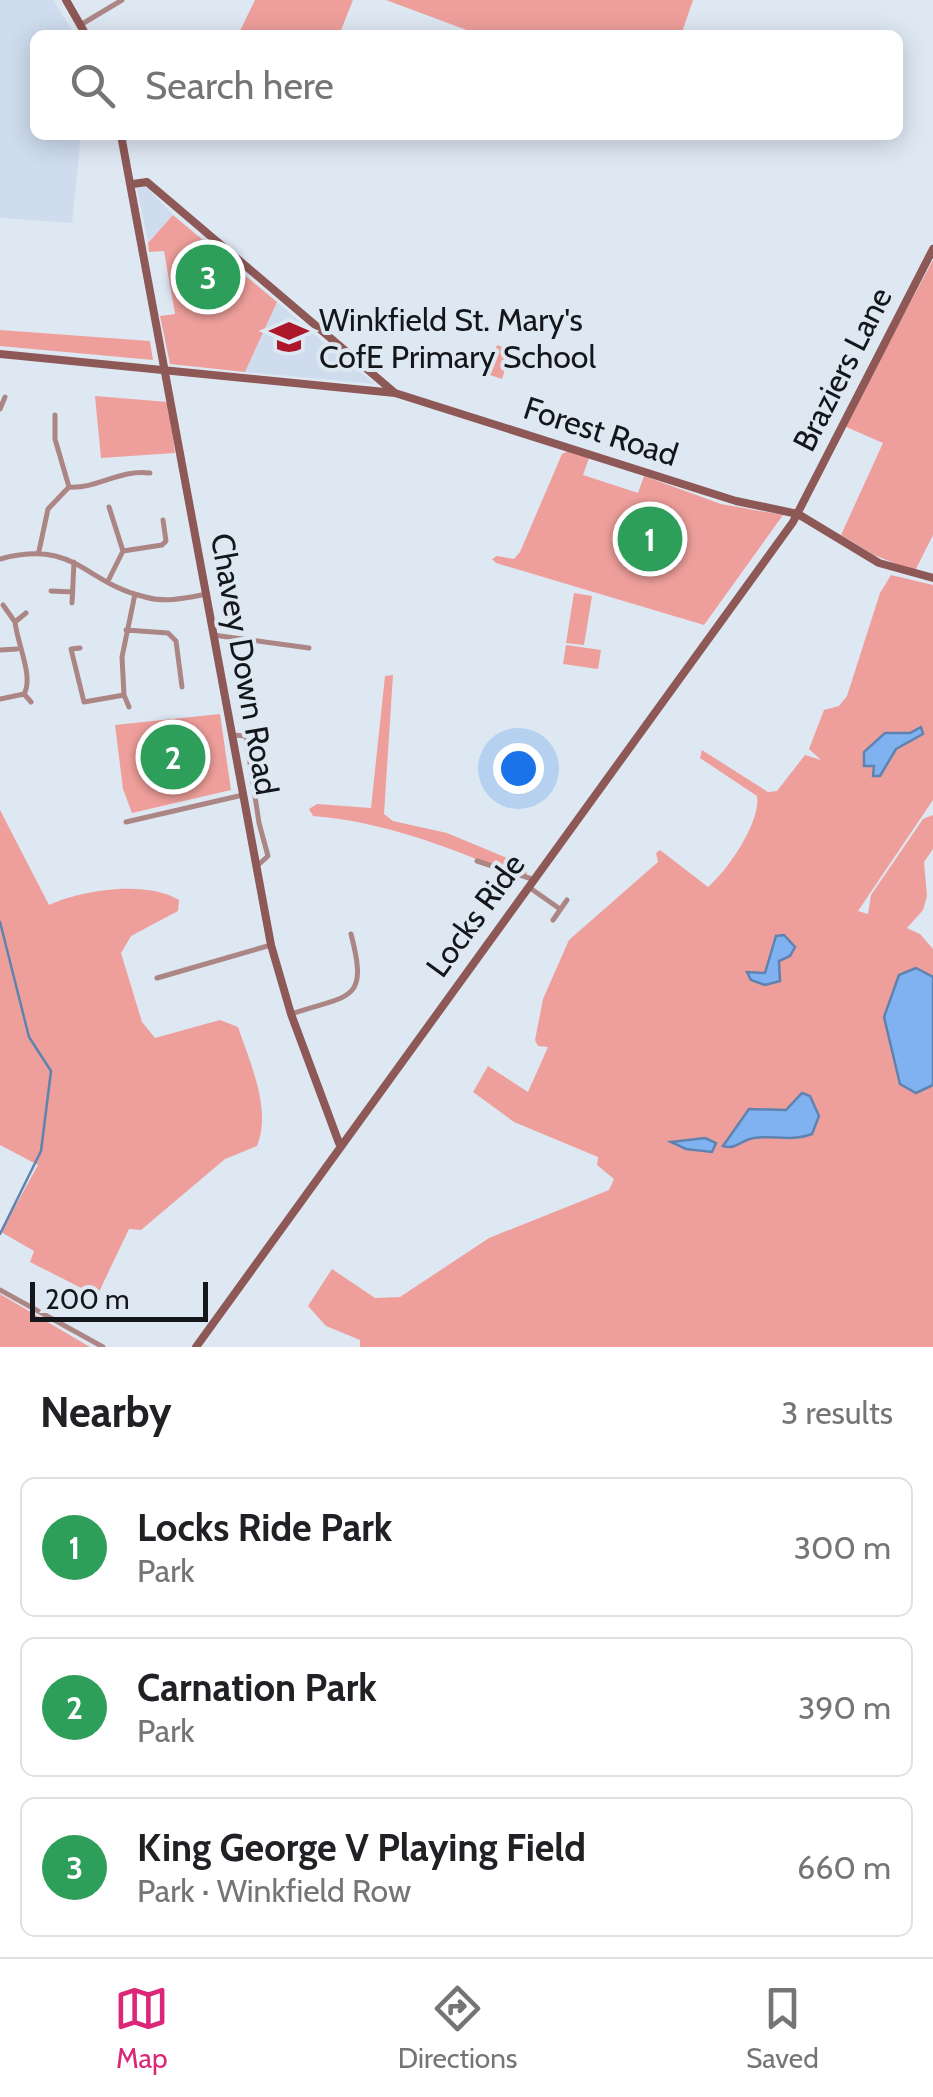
<!DOCTYPE html>
<meta charset="utf-8">
<style>
:root{--surface:#fff;--page:#f2f2f2;--text:#202124;--muted:#757577;--line:#e0e0e0;--accent:#db2777}
body{margin:0;font-family:Cabin,sans-serif;background:var(--page);color:var(--text)}
.scale{position:absolute;left:30px;bottom:25px;width:178px;box-sizing:border-box;padding-left:10px;border:5px solid #13161a;border-top:0;font-size:28px;line-height:35px;white-space:nowrap;color:#13161a;-webkit-text-stroke:8px #dee8f3;paint-order:stroke}
.you{position:absolute;left:518px;top:768px;width:35px;height:35px;margin:-25px;border:8px solid #fff;border-radius:50%;background:#1a73e8;box-shadow:0 0 0 15px #1a73e833}
.badge{display:grid;place-items:center;width:65px;height:65px;border-radius:50%;background:var(--accent);color:#fff;font-size:32px;font-weight:700}
.pin{position:absolute;translate:-50% -50%;border:5px solid #fff;box-shadow:0 2px 10px #0006}
.list{margin:0;padding:0;list-style:none}
h2{display:flex;justify-content:space-between;align-items:center;height:130px;margin:0;padding:0 40px;font-size:42px}
h2 small{font-size:32px;font-weight:400;color:var(--muted)}
.list li{display:grid;grid-template-columns:65px 1fr auto;gap:30px;align-items:center;box-sizing:border-box;height:140px;margin:0 20px 20px;padding:0 20px;border:2px solid var(--line);border-radius:15px}
.list b{display:block;font-size:38px;white-space:nowrap}
.list p{margin:0;font-size:32px;white-space:nowrap;color:var(--muted)}
.list em{font-size:32px;font-style:normal;color:var(--muted)}
.icon{flex:none;width:55px;height:55px;fill:none;stroke:currentColor;stroke-width:2;stroke-linecap:round;stroke-linejoin:round}
.map{position:relative;flex:none;width:933px;height:1347px;overflow:hidden}
.search{position:absolute;background:var(--surface);box-shadow:0 5px 25px #0003;left:30px;right:30px;top:30px;height:110px;display:flex;align-items:center;gap:25px;box-sizing:border-box;padding:0 35px;border-radius:15px;color:var(--muted);font-size:38px}
.sheet{height:610px;background:var(--surface)}
nav{display:flex;justify-content:space-around;align-items:center;box-sizing:border-box;height:140px;border-top:2px solid var(--line);background:var(--surface);font-size:28px;color:var(--muted)}
nav a{display:grid;justify-items:center;gap:5px}
nav .on{color:var(--accent)}
.map>svg:first-child{display:block}
.built{fill:#cedcee}
.green{fill:#ef9f9b}
.water{fill:#80b2f1;stroke:#5f83b0;stroke-width:2.5}
.lines{fill:none;stroke-linecap:round;stroke-linejoin:round}
.stream{stroke:#5f83b0;stroke-width:2.5}
.street{stroke:#ac8684;stroke-width:5}
.secondary{stroke:#8d5856;stroke-width:8}
.labels{text-anchor:middle;dominant-baseline:central;stroke-width:8;stroke-linejoin:round;paint-order:stroke}
.poi-label{font-size:32px;fill:#13161a;stroke:#dee8f3;text-anchor:start}
.street-label{font-size:32px;fill:#13161a;stroke:#dee8f3}
</style>
<div class="map">
<svg width="933" height="1347" viewBox="0 0 933 1347">
<rect width="100%" height="100%" fill="#dee8f3"/>
<path class="built" d="M0,0H53L75,35H35V135H81L72,223L0,218Z
M144,184L173,215L148,243L137,187Z
M277,302L330,348L375,384L245,372Z"/>
<path class="green" d="M255,0H353L339,35H238Z
M386,0H693L681,35H480Z
M173,215L277,302L245,372L170,364L160,316L175,314L164,251L149,252L148,243Z
M933,260V535L915,571L874,555L841,535L883,443L844,426Z
M0,330L150,341L153,360L0,346Z
M497,345L511,350L502,379L487,374Z
M95,396L168,402L175,453L101,458Z
M568,451L589,458L583,475L638,493L644,476L721,504L783,515L704,625L496,563L492,559L497,556L514,559L520,552L562,454Z
M891,575L933,585V800L858,911L868,914L871,895L923,819L933,815V849L924,862L927,896L923,910L907,928L920,934L933,949V1347H360V1340L326,1326L308,1306L332,1269L375,1298L400,1297L489,1238L609,1190L614,1179L597,1165L598,1157L514,1122L473,1092L488,1066L528,1092L548,1047L538,1046L535,1040L543,999L569,940L658,862L656,853L660,850L708,887C728,870 761,822 757,796L700,758L702,750L768,792L777,791L805,755L821,760L809,749L824,710L839,706L847,696L880,593Z
M574,593L592,596L584,645L566,643Z
M566,645L601,650L598,669L563,664Z
M393,675L384,814L393,821L447,833L524,865L527,874L517,876C451,848 386,822 313,816L309,809L317,804L371,808L385,676Z
M220,714L231,790L132,813L123,789L115,725Z
M0,810L49,905C82,890 146,880 179,900L178,911L131,936L121,953L142,1022L155,1038L220,1020L238,1027C250,1063 272,1109 257,1146L225,1159L141,1230L129,1229L97,1296L30,1262L34,1251L1,1232L38,1165L0,1145Z
M0,1294L90,1347H0Z"/>
<path class="water" d="M921,727L923,734L896,749L880,776H873L874,766H864V752L885,733H910Z
M784,935L795,947L790,956L779,961L780,981L765,985L751,980L747,972L765,973L776,936Z
M916,968L933,977V1085L916,1093L900,1084L884,1017L899,975Z
M802,1093L810,1096L819,1116L812,1134C792,1142 774,1135 754,1138C741,1140 736,1150 723,1146L749,1109L786,1110Z
M705,1138L716,1143L712,1152L686,1149L671,1142Z"/>
<g class="lines">
<path class="stream" d="M0,922L29,1037L51,1071L41,1151L0,1234"/>
<path class="street" d="M82,24L122,0
M0,409L5,397
M55,415V439L69,487
M109,507L123,551L162,545L166,541L163,520
M39,551L48,509L69,487C98,489 119,469 150,473
M0,559C76,539 83,582 145,597C165,603 186,598 207,594
M109,579L123,551
M51,591L73,592
M72,603L74,562
M3,605L15,622L26,613
M15,622C17,643 34,677 24,694L31,702
M126,630L168,633L176,641L182,687
M213,635L309,648
M80,648L71,649L84,702L124,695L122,657L135,594
M0,650L17,649
M124,695L129,707
M0,699L24,694
M232,735L246,736L259,823L268,856L256,867
M126,822L243,795
M477,861L532,879
M530,888L560,909
M553,920L567,900
M157,978L271,945
M291,1014C350,994 369,1003 351,934
M0,1290L103,1347"/>
<path class="secondary" d="M66,0L86,35
M121,135L271,945L291,1014L339,1143
M133,184L147,182L395,393
M0,354L395,393L736,501L798,514L879,563L933,578
M196,1347L793,522L933,249"/>
</g>
<defs>
<g id="school-bare" transform="scale(3)"><path d="M0-5L7-2L0 1L-7-2ZM-4 1L0 2.5L4 1V4Q0 6-4 4Z" fill="#ac172a" stroke="#dee8f3" stroke-width="2.5" paint-order="stroke"/></g>
</defs>
<g fill-rule="evenodd">
<use href="#school-bare" x="289" y="337"/>
</g>
<g class="labels">
<g class="poi-label">
<text x="319" y="319">Winkfield St. Mary's<tspan x="319" dy="37">CofE Primary School</tspan></text>
</g>
<g class="street-label">
<text transform="translate(842 369) rotate(-63)">Braziers Lane</text>
<text transform="translate(601 431) rotate(18)">Forest Road</text>
<text transform="translate(245 664) rotate(80)">Chavey Down Road</text>
<text transform="translate(475 915) rotate(-54)">Locks Ride</text>
</g>
</g>
</svg>
<div class="scale">200 m</div>
<div class="you"></div>
<div class="pin badge" style="left:650px;top:539px;background:#2e9e5b">1</div>
<div class="pin badge" style="left:173px;top:757px;background:#2e9e5b">2</div>
<div class="pin badge" style="left:208px;top:277px;background:#2e9e5b">3</div>
<div class="search"><svg class="icon" aria-label="search" viewBox="0 0 24 24"><circle cx="10" cy="10" r="6"/><path d="M15 15l6 6"/></svg>Search here</div>
</div>
<section class="sheet">
<h2>Nearby<small>3 results</small></h2>
<ul class="list">
<li><span class="badge" style="background:#2e9e5b">1</span><div><b>Locks Ride Park</b><p>Park</p></div><em>300 m</em></li>
<li><span class="badge" style="background:#2e9e5b">2</span><div><b>Carnation Park</b><p>Park</p></div><em>390 m</em></li>
<li><span class="badge" style="background:#2e9e5b">3</span><div><b>King George V Playing Field</b><p>Park · Winkfield Row</p></div><em>660 m</em></li>
</ul>
</section>
<nav>
<a class="on"><svg class="icon" aria-label="map" viewBox="0 0 24 24"><path d="M3 6l6-2 6 2 6-2v14l-6 2-6-2-6 2zM9 4v14M15 6v14"/></svg>Map</a>
<a><svg class="icon" aria-label="directions" viewBox="0 0 24 24"><path d="M12 3l9 9-9 9-9-9zM9 14v-3h6M13 9l2 2-2 2"/></svg>Directions</a>
<a><svg class="icon" aria-label="saved" viewBox="0 0 24 24"><path d="M7 4h10v16l-5-4-5 4z"/></svg>Saved</a>
</nav>
